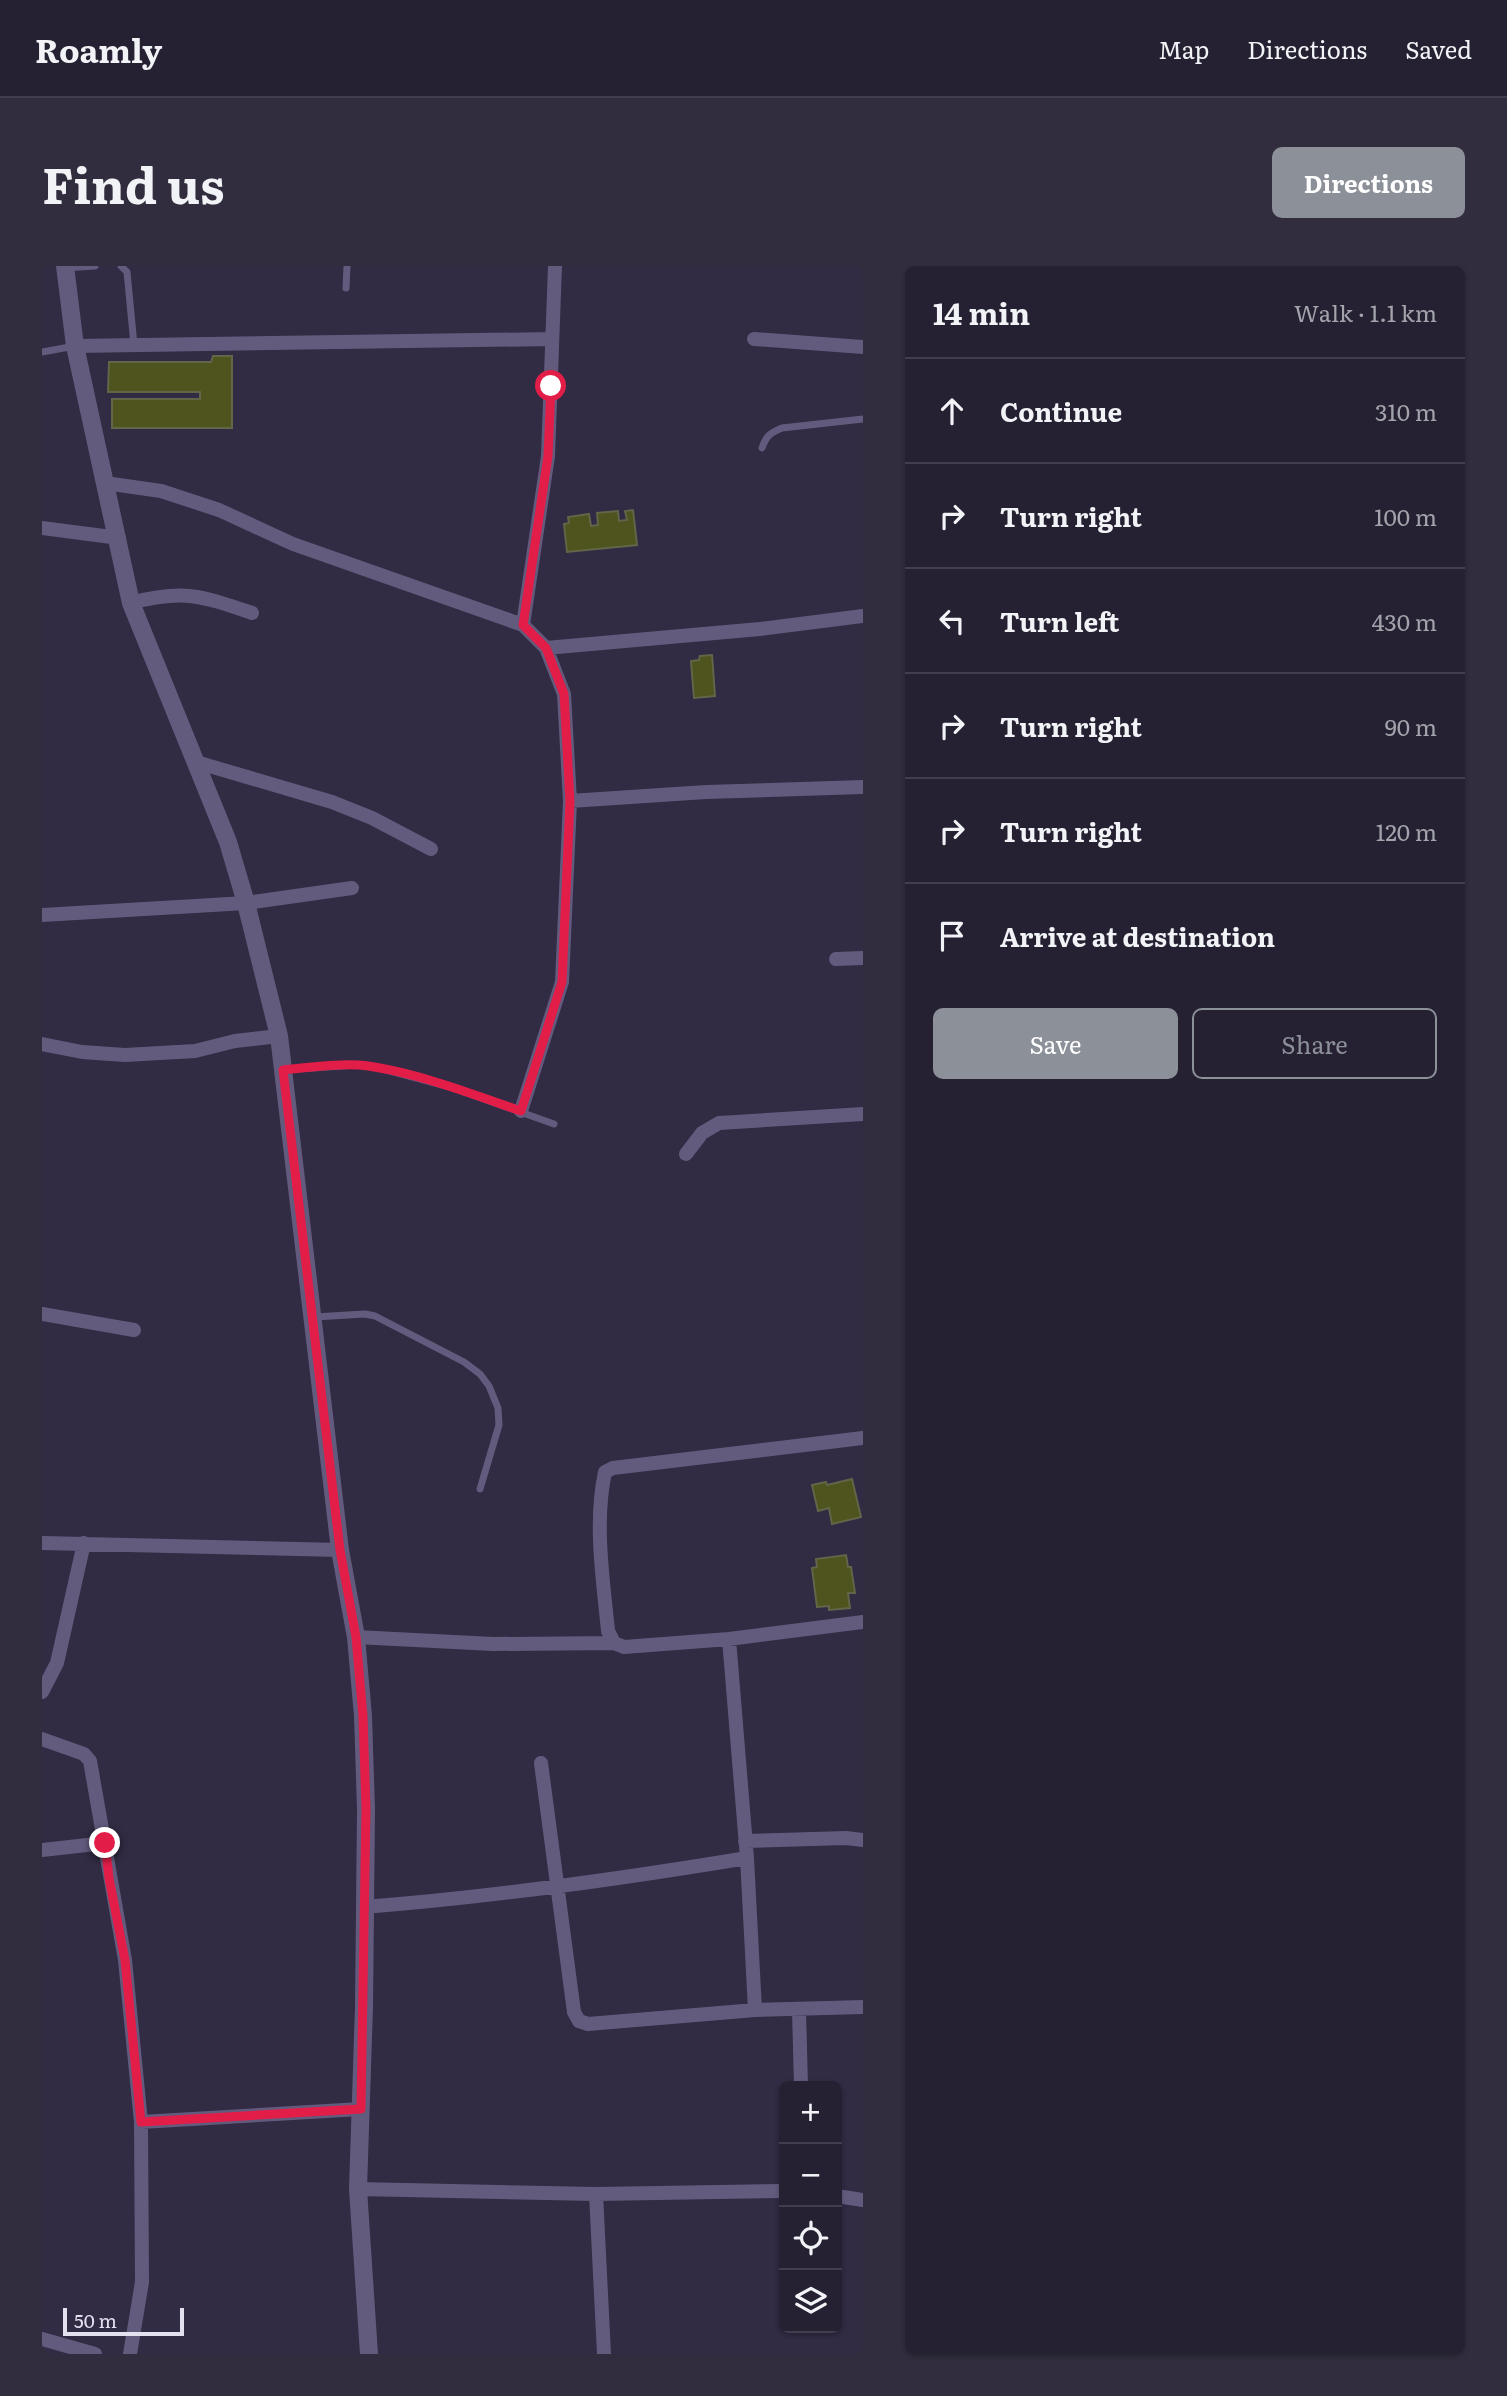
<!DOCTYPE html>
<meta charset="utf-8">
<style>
:root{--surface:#252032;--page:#312d3e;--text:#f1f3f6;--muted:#a3a3ac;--line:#423e4d;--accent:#8c9099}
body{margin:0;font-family:Literata,serif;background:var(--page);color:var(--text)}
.controls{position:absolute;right:21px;bottom:21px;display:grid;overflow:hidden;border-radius:10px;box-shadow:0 2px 5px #0004}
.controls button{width:63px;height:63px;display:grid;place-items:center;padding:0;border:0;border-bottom:2px solid var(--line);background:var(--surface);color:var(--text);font:35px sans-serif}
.scale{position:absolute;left:21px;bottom:18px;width:121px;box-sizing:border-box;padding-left:7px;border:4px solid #e3e0f0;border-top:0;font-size:19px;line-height:24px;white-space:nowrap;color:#e3e0f0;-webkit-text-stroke:5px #312b43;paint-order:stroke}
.stop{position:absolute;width:21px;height:21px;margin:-16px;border:5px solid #e11d48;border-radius:50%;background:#fff}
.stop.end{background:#e11d48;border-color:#fff;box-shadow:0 2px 7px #0008}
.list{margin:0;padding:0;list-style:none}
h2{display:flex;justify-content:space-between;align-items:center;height:91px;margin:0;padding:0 28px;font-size:30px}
h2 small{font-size:23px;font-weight:400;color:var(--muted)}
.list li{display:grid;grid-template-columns:46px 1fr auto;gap:21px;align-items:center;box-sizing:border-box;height:105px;padding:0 28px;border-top:2px solid var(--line)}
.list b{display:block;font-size:26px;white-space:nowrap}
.list em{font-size:23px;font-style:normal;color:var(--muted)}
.actions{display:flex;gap:14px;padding:21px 28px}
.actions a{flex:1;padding:16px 0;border:2px solid var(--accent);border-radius:10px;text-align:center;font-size:24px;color:var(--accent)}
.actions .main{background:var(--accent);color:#fff}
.icon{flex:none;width:38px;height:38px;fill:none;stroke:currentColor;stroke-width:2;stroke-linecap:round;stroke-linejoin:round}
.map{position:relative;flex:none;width:821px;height:2088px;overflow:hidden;border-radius:10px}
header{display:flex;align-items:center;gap:42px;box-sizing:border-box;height:98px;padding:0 35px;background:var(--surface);border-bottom:2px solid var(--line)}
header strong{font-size:33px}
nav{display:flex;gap:38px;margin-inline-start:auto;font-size:24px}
.intro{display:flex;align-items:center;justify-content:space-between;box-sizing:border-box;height:168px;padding:0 42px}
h1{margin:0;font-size:49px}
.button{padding:18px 32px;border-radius:10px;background:var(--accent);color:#fff;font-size:24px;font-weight:700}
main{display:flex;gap:42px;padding:0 42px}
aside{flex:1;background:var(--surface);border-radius:10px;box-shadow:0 2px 5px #0004}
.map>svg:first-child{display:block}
.building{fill:#4f531d;stroke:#626548;stroke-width:2}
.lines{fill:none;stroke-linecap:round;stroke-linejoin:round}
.service{stroke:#635b7e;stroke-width:7}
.minor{stroke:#635b7e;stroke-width:14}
.tertiary{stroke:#635b7e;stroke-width:18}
.route{stroke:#e11d48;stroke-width:9}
</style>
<header>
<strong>Roamly</strong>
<nav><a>Map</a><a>Directions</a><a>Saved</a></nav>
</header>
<div class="intro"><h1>Find us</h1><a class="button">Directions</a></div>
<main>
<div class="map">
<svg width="821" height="2088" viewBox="0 0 821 2088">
<rect width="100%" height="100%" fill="#312b43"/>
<path class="building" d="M171,90H190V162H70V133H158V126H66L67,96H169Z
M591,244L595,279L525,286L522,258L527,257L526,251L547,248L549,260L556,259L555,247L576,245L577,255L585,254L583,245Z
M670,389L673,430L652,432L649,395L657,394L658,390Z
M810,1213L819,1251L790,1258L787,1242L776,1245L770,1219L784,1216L785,1219Z
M804,1289L806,1301H809L813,1327H806L808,1342L787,1344V1340L775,1341L770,1302L775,1301L774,1293Z"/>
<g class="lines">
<path class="service" d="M79,0L85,6L92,79
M23,2L53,0
M304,22L305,0
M0,86L33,80
M720,182C724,170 728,167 740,162L821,153
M242,804L314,799L337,802L408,821L512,858
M272,1051L323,1048L333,1050L422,1096L438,1108L447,1120L456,1142L457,1159L438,1223"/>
<path class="minor" d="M712,73L821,81
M33,80L510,73
M63,217L119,225L177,244L251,278L481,359L504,382L522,428L528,535L520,716L479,845
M0,262L77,272
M89,337C142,323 160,330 210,347
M481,359L506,190L513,0
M504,382L718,363L821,350
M154,496L290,536L330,552L389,583
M528,535L664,526L821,521
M0,649L204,637L310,622
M794,693L821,692
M0,778L40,786L83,789L153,785L193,775L237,770
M644,888L660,867L677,857L821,848
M0,1048L92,1064
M821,1172L571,1202L563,1206C552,1257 561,1313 566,1365L572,1377L582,1381L687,1373L821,1356
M0,1277L298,1284
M314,1371L451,1378L572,1377
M687,1373L705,1592L713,1744
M0,1426L15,1397L42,1277
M0,1473L42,1488L48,1495L83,1694L99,1856L100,2016L88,2088
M499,1497L532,1746L537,1755L546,1758L713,1744L821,1741
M703,1575L804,1572L821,1574
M0,1584L63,1577
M322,1641C451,1631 578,1613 705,1592
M757,1744L759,1820
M99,1856L319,1843
M316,1923L554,1928L562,2088
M554,1928L742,1925
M795,1930L821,1934
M0,2073L53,2088"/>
<path class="tertiary" d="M23,0L33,80L89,337L186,576L204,637L237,770L298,1284L314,1371L321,1450L324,1543L322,1741L316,1923L327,2088"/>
</g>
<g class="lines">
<path class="route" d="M63,1577L67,1612L83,1694L99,1856L319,1843L324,1543L321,1450L314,1371L298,1284L241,804C265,802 293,797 317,799C368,804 430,828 479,845L520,716L528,535L522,428L504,382L481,359L506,190L509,120"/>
</g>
</svg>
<div class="controls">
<button>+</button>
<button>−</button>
<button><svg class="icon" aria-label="locate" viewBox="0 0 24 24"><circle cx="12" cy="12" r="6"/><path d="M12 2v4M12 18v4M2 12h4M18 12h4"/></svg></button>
<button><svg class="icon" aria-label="layers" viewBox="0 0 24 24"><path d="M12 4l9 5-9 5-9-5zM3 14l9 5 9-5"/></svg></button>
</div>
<div class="scale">50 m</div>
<div class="stop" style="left:509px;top:120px"></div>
<div class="stop end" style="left:63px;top:1577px"></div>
</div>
<aside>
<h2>14 min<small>Walk · 1.1 km</small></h2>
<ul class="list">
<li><svg class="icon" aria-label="ahead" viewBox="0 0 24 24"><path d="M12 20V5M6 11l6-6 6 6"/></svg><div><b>Continue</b></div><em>310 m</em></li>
<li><svg class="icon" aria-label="right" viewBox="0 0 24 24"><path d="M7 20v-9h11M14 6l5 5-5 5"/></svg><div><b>Turn right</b></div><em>100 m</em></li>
<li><svg class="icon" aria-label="left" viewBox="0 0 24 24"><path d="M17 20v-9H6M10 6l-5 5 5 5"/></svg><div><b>Turn left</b></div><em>430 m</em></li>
<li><svg class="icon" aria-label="right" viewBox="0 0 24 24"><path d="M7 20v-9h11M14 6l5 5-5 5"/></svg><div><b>Turn right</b></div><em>90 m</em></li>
<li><svg class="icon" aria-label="right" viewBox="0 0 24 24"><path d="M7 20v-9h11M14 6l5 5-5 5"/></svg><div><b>Turn right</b></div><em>120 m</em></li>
<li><svg class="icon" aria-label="arrive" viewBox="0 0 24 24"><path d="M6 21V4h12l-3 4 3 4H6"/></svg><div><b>Arrive at destination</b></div></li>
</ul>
<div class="actions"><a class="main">Save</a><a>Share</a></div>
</aside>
</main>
